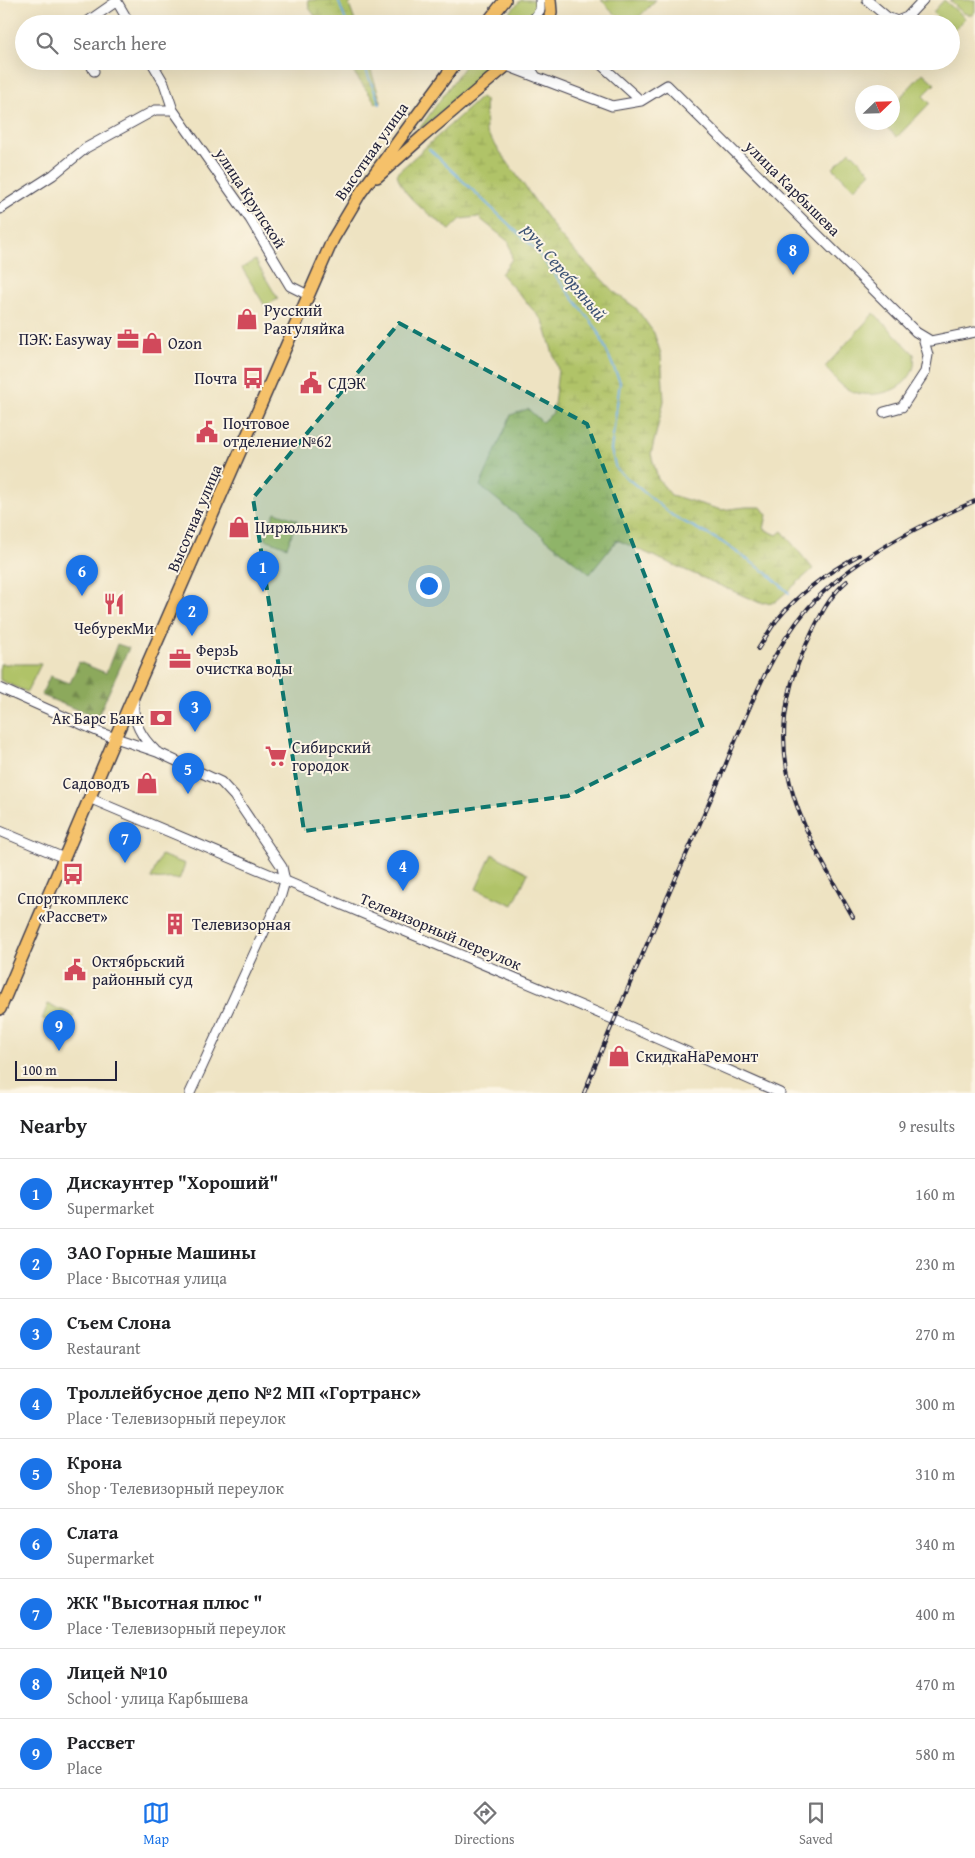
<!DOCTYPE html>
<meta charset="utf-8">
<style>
:root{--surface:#fff;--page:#f2f2f2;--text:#202124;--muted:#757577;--line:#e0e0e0;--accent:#1a73e8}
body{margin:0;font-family:"Gentium Book Plus",serif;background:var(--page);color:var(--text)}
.compass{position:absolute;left:855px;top:85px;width:45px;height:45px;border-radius:50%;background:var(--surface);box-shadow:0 5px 20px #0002;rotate:67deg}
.scale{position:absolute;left:15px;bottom:12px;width:102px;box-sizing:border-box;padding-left:5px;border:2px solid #22223b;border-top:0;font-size:14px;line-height:18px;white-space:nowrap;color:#22223b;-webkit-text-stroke:4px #fcf5e5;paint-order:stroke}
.you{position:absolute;left:428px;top:585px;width:18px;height:18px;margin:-12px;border:4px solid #fff;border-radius:50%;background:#1a73e8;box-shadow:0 0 0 8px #1a73e833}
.badge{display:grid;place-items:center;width:32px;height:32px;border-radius:50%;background:var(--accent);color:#fff;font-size:16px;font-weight:700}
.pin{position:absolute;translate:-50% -41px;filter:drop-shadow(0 1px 2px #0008)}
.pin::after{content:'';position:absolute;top:26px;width:18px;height:15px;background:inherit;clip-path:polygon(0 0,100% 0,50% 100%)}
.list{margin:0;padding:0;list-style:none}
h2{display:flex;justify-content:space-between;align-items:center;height:65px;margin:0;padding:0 20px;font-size:21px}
h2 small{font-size:16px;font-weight:400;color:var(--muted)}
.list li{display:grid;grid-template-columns:32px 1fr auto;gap:15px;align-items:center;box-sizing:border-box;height:70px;padding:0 20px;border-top:1px solid var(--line)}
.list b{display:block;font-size:19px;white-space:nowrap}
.list p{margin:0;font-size:16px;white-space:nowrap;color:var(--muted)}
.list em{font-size:16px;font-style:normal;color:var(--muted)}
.icon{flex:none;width:28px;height:28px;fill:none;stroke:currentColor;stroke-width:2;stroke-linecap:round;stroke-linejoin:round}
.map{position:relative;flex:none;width:975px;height:1093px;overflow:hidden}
.search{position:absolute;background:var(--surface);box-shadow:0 5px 20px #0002;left:15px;right:15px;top:15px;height:55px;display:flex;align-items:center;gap:12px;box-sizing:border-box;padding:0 18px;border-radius:28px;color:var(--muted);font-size:19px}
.sheet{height:695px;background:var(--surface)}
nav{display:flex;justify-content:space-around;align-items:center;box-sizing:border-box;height:70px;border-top:1px solid var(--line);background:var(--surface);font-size:14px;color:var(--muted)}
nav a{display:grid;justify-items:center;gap:2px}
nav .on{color:var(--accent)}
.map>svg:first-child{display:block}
.green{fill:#b0c367;stroke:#697251}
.forest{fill:url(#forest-firs);stroke:#57664c}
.wetland{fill:url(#wetland-marsh);stroke:#697251}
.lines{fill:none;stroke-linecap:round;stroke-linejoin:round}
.stream{stroke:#71b0e4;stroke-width:2}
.minor-casing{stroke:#413f4f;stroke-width:11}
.major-casing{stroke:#413f4f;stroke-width:14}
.minor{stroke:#fff;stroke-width:9}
.major{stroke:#f5c16b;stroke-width:11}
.rail-casing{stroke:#22223b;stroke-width:4}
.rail{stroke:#fcf5e5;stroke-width:2;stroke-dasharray:5.5;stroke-linecap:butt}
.marked{fill:#0f766e;fill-opacity:0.2;stroke:#0f766e;stroke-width:4;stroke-dasharray:10 6;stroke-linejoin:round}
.labels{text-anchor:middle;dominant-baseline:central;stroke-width:4;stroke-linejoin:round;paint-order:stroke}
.street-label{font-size:16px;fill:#22223b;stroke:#fcf5e5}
.poi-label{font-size:16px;fill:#22223b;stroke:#fcf5e5;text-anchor:start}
.water-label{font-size:18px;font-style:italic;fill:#3e5476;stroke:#fcf5e5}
</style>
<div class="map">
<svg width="975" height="1093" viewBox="0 0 975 1093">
<defs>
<pattern id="forest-firs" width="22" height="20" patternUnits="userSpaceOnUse" patternTransform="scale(1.25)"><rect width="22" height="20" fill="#8ca95c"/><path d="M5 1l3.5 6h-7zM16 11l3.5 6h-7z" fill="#72894d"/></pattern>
<pattern id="wetland-marsh" width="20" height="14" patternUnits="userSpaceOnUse" patternTransform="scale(1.25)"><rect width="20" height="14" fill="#b0c367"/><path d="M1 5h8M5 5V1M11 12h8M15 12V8" fill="none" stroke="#97a75a"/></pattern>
</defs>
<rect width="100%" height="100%" fill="#fcf5e5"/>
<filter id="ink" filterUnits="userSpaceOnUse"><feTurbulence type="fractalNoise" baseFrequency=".02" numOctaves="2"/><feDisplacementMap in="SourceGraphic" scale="10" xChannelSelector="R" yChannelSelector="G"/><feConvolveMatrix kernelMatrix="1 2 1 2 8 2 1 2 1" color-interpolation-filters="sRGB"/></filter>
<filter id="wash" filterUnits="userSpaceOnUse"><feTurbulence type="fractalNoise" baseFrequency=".0096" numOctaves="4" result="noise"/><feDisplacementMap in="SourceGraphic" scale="20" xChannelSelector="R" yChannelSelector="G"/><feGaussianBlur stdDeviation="1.12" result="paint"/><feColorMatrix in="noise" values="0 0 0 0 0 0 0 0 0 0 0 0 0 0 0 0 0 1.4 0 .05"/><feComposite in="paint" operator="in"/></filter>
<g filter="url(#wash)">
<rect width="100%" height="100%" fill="#eee3c2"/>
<path class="green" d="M521,0H536V13L526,24H499Z
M601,0H656L632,24H625Z
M944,0L965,18L953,31L951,24H945L933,12Z
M949,0H975V12L972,15L963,13Z
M468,61H503L417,132Z
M923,73L935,84L923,96L930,103L897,137L882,123L892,122L893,105Z
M850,151L871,172L854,189L833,168Z
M255,260L278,299L265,306L242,268Z
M874,313L914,354C914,358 915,363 914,366C908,394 864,402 844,387C837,382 831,373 825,367Z
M275,512L297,520L287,547L265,539Z
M0,664H41L27,692L0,680Z
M492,854L528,873L513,905L476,889Z
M161,855L185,864L179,880C169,876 161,882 151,878Z
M48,1004L74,1015L68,1029L42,1019Z"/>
<path class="forest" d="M117,644L129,648L97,718L41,695L50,676L70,683L79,662L106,673Z"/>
<path class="wetland" d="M308,0H353L349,5L356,24H321L309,8Z
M345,61H368L381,102L380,104L376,103Z
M481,97L485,100L486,132L560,236L613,291L636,308L654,333L661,354L664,401L651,454L658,479L671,495L721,510L746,507H761L767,515L764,529L777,535L782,531L813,569L775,602L760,603L617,540L590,574L480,486L511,415L528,409L542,422L553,413L558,370L543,321L501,274L512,259L509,242L478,217L461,219L450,230C432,216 401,197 397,173Z"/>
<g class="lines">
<path class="stream" d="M338,0L347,24
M362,61L380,104
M429,149L533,247L597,329L620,382L611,450L616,469L673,516L722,542L767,573L789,593"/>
</g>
</g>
<g filter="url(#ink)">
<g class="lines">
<g class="minor-casing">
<path id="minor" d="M116,0L130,24
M867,0L887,17L897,21L907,17L923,0
M84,24L117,1
M530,24L540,10V0
M89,61L94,71
M151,61L164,83L173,110
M507,61V66L612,106L641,101L667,85L916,332L931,341L975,332
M526,61L536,77
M597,61L641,101
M0,209L53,175L86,148L155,110H173L250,219L290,286L308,295
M884,412L902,407L925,372L928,355L923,337
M0,688L101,733L157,752L221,782L234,796L282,867L285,881L281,895L190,1093
M134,700C132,720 140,736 155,750
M89,798L615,1020L780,1093
M0,831L64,858"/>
</g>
<g class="major-casing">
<path id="major" d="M486,24L505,0
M548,24L551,12L550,0
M377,177L422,137L512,61
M0,1009L115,738L333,239L361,192L457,61"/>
</g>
<use href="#minor" class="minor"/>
<use href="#major" class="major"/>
<g class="rail-casing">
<path id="rail" d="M847,581C827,598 817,622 806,645C756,753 800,824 853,917
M758,649C764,640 770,629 777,620C798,594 830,571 859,555
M584,1093C626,989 672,887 717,785C743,725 765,658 808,608C850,560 918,526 975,501"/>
</g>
<use href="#rail" class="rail"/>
</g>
</g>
<path class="marked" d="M399,323L587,424L703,728L568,796L304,831L253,498Z"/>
<defs>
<g id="shop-bare" transform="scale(1.725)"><path d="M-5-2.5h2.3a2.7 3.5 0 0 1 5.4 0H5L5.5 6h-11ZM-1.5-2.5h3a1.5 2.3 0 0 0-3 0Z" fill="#d1495b" stroke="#fcf5e5" stroke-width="2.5" paint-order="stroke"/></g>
<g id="office-bare" transform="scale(1.725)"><path d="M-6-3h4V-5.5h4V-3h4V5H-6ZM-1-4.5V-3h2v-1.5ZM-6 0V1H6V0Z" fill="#d1495b" stroke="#fcf5e5" stroke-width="2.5" paint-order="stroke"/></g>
<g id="bus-bare" transform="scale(1.725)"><path d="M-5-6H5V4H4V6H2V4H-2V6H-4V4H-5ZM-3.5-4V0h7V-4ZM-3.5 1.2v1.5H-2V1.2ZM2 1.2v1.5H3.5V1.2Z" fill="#d1495b" stroke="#fcf5e5" stroke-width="2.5" paint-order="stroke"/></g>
<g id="civic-bare" transform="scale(1.725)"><path d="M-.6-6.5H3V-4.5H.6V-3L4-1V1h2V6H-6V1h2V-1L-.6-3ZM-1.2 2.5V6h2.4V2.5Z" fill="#d1495b" stroke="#fcf5e5" stroke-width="2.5" paint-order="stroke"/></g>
<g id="restaurant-bare" transform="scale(1.725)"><path d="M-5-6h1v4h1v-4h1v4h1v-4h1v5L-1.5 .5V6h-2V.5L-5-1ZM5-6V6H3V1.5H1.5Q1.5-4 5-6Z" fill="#d1495b" stroke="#fcf5e5" stroke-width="2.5" paint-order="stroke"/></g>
<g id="bank-bare" transform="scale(1.725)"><path d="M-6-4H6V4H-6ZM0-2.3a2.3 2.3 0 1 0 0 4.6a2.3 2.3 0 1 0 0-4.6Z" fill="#d1495b" stroke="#fcf5e5" stroke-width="2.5" paint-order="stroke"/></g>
<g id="supermarket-bare" transform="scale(1.725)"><path d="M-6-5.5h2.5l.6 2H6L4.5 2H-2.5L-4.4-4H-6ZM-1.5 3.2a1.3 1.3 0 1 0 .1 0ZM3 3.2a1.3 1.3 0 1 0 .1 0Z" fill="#d1495b" stroke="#fcf5e5" stroke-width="2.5" paint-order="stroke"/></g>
<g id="building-bare" transform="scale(1.725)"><path d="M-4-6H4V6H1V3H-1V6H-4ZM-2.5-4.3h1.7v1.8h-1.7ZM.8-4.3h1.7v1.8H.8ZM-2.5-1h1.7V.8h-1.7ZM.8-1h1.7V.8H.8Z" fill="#d1495b" stroke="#fcf5e5" stroke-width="2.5" paint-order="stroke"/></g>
</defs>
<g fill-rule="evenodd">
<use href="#shop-bare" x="247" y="319"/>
<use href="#office-bare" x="128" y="339"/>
<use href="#shop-bare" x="152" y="343"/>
<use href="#bus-bare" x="253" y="378"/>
<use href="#civic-bare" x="311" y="383"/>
<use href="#civic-bare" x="207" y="432"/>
<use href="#shop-bare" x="239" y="527"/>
<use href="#restaurant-bare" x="114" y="604"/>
<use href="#office-bare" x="180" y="659"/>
<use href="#bank-bare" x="161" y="718"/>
<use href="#supermarket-bare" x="276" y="756"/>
<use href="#shop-bare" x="147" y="783"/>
<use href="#bus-bare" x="73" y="874"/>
<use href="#building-bare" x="175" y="924"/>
<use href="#civic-bare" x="75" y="970"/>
<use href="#shop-bare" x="619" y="1056"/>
</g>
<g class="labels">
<g class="street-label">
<text transform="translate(371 151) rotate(-55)">Высотная улица</text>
<text transform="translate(793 188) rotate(45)">улица Карбышева</text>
<text transform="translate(251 198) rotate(57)">улица Крупской</text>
<text transform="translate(194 518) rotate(-67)">Высотная улица</text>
<text transform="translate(441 931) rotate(23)">Телевизорный переулок</text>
</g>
<g class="poi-label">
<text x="264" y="310">Русский<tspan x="264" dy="18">Разгуляйка</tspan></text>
<text x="112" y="339" text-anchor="end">ПЭК: Easyway</text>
<text x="168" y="343">Ozon</text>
<text x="237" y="378" text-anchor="end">Почта</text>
<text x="328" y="383">СДЭК</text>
<text x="223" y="423">Почтовое<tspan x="223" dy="18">отделение №62</tspan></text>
<text x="255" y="527">Цирюльникъ</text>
<text x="114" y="628" text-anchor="middle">ЧебурекМи</text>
<text x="196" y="650">ФерзЬ<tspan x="196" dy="18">очистка воды</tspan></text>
<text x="144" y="718" text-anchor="end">Ак Барс Банк</text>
<text x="292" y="747">Сибирский<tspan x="292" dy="18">городок</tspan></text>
<text x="130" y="783" text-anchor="end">Садоводъ</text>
<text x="73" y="898" text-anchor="middle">Спорткомплекс<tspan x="73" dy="18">«Рассвет»</tspan></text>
<text x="192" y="924">Телевизорная</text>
<text x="92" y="961">Октябрьский<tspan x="92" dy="18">районный суд</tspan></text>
<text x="636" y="1056">СкидкаНаРемонт</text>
</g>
<g class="water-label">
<text transform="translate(565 272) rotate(50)">руч. Серебряный</text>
</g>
</g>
</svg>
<svg class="compass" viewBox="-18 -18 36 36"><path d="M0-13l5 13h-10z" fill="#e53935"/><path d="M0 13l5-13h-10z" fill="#757577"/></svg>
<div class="scale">100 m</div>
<div class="you"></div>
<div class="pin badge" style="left:263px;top:592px">1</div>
<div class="pin badge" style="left:192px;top:636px">2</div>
<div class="pin badge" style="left:195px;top:732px">3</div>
<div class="pin badge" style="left:403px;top:891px">4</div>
<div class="pin badge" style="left:188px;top:794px">5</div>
<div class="pin badge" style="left:82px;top:596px">6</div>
<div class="pin badge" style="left:125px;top:863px">7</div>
<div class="pin badge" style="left:793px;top:275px">8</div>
<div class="pin badge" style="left:59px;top:1051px">9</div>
<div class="search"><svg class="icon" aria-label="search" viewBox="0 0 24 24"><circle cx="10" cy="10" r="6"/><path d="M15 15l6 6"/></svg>Search here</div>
</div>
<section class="sheet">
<h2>Nearby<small>9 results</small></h2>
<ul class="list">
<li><span class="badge">1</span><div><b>Дискаунтер &quot;Хороший&quot;</b><p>Supermarket</p></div><em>160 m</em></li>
<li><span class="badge">2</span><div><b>ЗАО Горные Машины</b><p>Place · Высотная улица</p></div><em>230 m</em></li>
<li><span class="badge">3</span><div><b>Съем Слона</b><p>Restaurant</p></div><em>270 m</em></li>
<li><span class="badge">4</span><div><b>Троллейбусное депо №2 МП «Гортранс»</b><p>Place · Телевизорный переулок</p></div><em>300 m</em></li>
<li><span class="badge">5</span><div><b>Крона</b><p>Shop · Телевизорный переулок</p></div><em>310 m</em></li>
<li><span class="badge">6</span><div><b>Слата</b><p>Supermarket</p></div><em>340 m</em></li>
<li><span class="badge">7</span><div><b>ЖК &quot;Высотная плюс &quot;</b><p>Place · Телевизорный переулок</p></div><em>400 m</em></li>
<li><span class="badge">8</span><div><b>Лицей №10</b><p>School · улица Карбышева</p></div><em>470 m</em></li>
<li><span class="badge">9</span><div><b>Рассвет</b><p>Place</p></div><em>580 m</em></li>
</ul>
</section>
<nav>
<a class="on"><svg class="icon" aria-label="map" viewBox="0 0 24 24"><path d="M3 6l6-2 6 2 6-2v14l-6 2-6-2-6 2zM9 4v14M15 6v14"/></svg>Map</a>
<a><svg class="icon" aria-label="directions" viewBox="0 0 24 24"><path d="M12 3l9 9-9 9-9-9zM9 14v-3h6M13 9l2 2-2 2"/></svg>Directions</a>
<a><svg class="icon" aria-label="saved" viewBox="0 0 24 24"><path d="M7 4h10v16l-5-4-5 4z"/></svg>Saved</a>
</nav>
